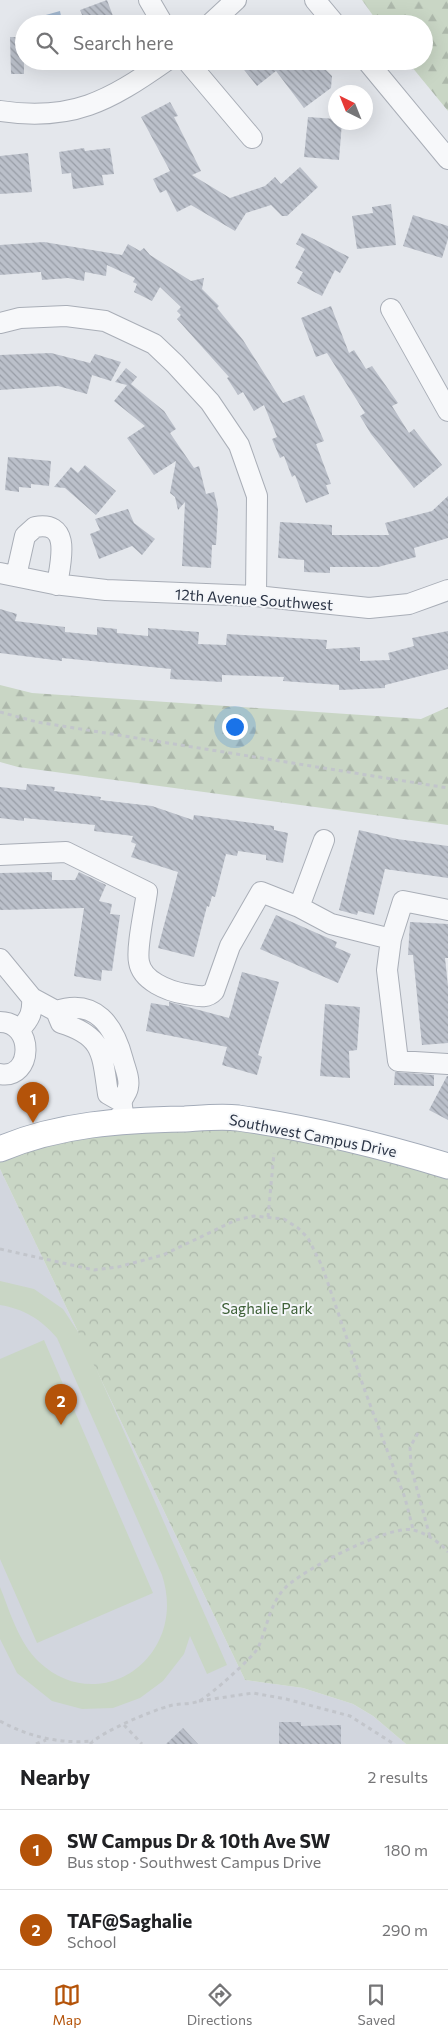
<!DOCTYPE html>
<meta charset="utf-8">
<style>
:root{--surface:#fff;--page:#f6f6f6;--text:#202124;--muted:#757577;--line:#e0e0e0;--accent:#b45309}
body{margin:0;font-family:Commissioner,sans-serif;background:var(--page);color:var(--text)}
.compass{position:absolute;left:328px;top:85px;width:45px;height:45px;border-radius:50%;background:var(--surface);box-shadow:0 5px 20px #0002;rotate:317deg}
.you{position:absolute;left:234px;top:726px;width:18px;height:18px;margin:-12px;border:4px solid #fff;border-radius:50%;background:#1a73e8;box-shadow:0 0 0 8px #1a73e833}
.badge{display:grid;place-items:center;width:32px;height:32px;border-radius:50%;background:var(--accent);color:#fff;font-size:16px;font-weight:700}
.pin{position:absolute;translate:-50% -41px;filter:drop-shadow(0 1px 2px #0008)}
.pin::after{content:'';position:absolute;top:26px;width:18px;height:15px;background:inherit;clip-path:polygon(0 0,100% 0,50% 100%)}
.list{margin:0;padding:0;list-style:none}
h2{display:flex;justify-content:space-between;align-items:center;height:65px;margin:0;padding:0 20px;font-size:21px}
h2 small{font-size:16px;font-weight:400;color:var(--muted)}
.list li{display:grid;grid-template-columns:32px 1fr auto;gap:15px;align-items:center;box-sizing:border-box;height:80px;padding:0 20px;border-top:1px solid var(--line)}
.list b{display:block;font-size:19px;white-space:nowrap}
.list p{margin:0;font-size:16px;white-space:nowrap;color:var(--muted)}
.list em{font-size:16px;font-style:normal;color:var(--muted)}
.icon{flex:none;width:28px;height:28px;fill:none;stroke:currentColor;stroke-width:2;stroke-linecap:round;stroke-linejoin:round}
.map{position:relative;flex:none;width:448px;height:1744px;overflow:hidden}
.search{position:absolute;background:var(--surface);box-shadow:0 5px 20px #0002;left:15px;right:15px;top:15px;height:55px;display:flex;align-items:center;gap:12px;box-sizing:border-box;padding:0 18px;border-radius:28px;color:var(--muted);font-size:19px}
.sheet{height:225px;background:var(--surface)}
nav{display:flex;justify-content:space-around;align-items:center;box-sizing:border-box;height:70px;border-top:1px solid var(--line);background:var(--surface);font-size:14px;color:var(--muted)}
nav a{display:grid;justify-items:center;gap:2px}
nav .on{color:var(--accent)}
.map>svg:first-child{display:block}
.built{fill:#d2d6de}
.green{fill:#c9d6c5}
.forest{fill:url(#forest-firs)}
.park{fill:url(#park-crowns)}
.water{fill:url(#water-waves)}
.building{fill:url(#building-back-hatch)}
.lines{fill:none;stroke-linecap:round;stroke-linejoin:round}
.minor-casing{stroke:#a9aeb7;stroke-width:22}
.major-casing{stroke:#a3abb8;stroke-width:27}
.path{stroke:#c2c5cb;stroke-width:3;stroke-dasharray:4 4;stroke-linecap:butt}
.minor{stroke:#f7f8fa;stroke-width:20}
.major{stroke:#fff;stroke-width:25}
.labels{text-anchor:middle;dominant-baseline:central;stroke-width:4;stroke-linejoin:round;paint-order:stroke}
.street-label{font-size:15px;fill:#2b3445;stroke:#f4f6f9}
.park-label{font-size:15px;fill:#3f6138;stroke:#f4f6f9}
</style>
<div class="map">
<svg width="448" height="1744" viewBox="0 0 448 1744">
<defs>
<pattern id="forest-firs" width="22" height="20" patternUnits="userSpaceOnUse" patternTransform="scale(1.25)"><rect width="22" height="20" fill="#c9d6c5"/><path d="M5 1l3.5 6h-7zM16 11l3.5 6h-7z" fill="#adb8ab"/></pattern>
<pattern id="park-crowns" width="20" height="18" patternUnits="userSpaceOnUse" patternTransform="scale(1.25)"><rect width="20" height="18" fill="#c9d6c5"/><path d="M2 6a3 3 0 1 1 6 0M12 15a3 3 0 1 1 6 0" fill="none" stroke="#adb8ab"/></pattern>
<pattern id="water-waves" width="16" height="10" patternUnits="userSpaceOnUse" patternTransform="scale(1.25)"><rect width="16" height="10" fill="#9fb4cc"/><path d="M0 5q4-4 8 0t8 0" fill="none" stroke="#8293a7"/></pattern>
<pattern id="building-back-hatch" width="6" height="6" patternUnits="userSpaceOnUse" patternTransform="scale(1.25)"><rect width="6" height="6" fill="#bbc0ca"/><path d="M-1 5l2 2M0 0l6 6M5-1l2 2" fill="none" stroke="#989da6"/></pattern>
</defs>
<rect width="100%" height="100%" fill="#e4e7ec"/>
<path class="built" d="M0,1169L245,1680L303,1688L353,1704L373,1716L406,1744H0Z"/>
<path class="green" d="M0,1281L34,1289L63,1309L84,1341L227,1665L207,1674L190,1636L184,1654L163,1681L140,1698L113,1708L82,1709L52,1701L17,1673L0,1639V1587C10,1612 19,1643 39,1662C100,1719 189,1657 162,1575L57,1338C41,1319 24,1309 0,1305Z
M44,1340L153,1593L37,1643L0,1559V1359Z"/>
<path class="forest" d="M362,0H448V111L407,61H424V24H379Z
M0,685L32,693L421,719L448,707V825L18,767L0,762Z"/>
<path class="park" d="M236,1118L448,1166V1744H406L373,1716L353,1704L303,1688L245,1680L0,1169V1149Z"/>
<path class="water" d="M60,11L62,21L54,24H36L35,18Z"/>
<path class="building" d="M107,0L116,24H86L80,10Z
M10,37H24V74H11Z
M237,61H317L332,76L331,88L304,108L276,71L257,86Z
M170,102L178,116L174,117L201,171L192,175L230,198L265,186L275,177L281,184L300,167L318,187L287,216H282L271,205L246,213L235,231L191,205L177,212L166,190L160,193L153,179L170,171L141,117Z
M308,117L336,119V122H342L339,160L304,157Z
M84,148L85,151L110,148L114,174L102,175L104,185L73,189L71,173L62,174L59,152Z
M28,153L32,192L0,194V156Z
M391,204L396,245L357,249L352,216L373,213L372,207Z
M413,215L448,226V239L442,258L403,246Z
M302,233L349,257L340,273L335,270L322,296L297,283L303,272L295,268L305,249L296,244Z
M44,242L122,255L128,244L140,251L144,248L150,255L191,281L204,278L202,289L219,306L217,308L243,340L283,403L304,395L324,441L316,444L331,484L326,485L329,494L306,503L295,475L292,477L284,456L280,458L272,439L277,437L264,405L254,411L243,392L238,395L227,378L229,377L177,319L181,315L177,311L181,307L160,287L152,301L134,292L137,284L133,282L135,278L107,265L106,276L85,272L84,281L68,278L42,280L41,272L0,275V245Z
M331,306L349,353L354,350L366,369L372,366L398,403L392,406L409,433L414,429L442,465L414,488L371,434L360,416L365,413L327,353L316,357L301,318Z
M51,353L90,363L95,354L121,362L111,381L92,375L87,394L58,386L0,390V355Z
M126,368L137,377L131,384L164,411L176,429L170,433L194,468L199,466L206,494L214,492L218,509L216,545H212L211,568L182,566L185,502L178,510L175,497L170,493L176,461L154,475L127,438L145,426L114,401L127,385L115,382Z
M8,457L51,461L49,486L31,484V488L19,487V492L5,490Z
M85,465L116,491L96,515L65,488L54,487L71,467L78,473Z
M448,496V538L414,548L416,557L378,567H330V573L304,572V560L278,558L280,522L332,525V535H389L385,523L432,511Z
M128,509L134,523L155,539L142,555L132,546L99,559L90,534L100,530L95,519Z
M0,609L17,614L15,621L65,627V632L97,635V627L117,629V633L148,636V628L199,632L198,644L226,645L227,634L327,640L326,649L360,647V661L390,660L388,653L414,646L412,638L448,631V669L385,685V688L339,690V685L283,681L284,677L222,675V682L170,679L171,669L62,658V661L0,653Z
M27,784L55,787L54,791L101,797L100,800L152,806L193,820L194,815L274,826V830L288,833L283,863L266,860V855L238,851L237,856L226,854L215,897L212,896L209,907L207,906L194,957L158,948L178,872L131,857L136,844L131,842L133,836L94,831L95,825L24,818V821L0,818V787L26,790Z
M359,830L397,839L448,846V878L385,869L374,915L358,911L357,915L339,910Z
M52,872V880H75L79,872L106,885L99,901L112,904L110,914L120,915L112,971L102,970L101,981L74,976L84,908L0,910V873Z
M276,915L337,942L335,947L351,954L338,983L260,949Z
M410,922L448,924V958H445L448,986V1043L422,1045L413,955H408Z
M242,972L279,982L258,1055L262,1057L257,1075L222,1065L227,1047L146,1031L151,1003L169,1006V1002L229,1018Z
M325,1004L360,1007L357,1050L349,1051L350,1078L320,1076Z
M395,1072L434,1075V1086L394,1085Z
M447,1076H448V1120L429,1110Z
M279,1722H301V1726L341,1725V1744H279Z
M183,1728L198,1744H166Z"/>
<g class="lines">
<g class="minor-casing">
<path id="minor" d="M149,0L163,24
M315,0L335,24
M210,24L236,0
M187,61L252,138
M367,61L448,159
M0,111C72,122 109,101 166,61
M391,309L448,411
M0,323L20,318L66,316L105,321L154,344L175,364L210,402L239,445L257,496L256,596
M0,573L54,584L106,590L256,596L369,608L409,604L448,590
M16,576L25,536L35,527C73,520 60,564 57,585
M0,855L66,852L147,892C145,908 136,948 139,962C142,981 168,991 185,994C195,995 206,1000 214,991L230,946L261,892L299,907L331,924L391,939
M299,907L324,840
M448,910L403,901L391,939L387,970L398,1061L448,1064
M0,959L32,998L56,1011
M56,1011C96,998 114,1026 123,1060C125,1068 130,1079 128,1087C128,1092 123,1096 122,1101C121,1107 124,1115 125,1120
M56,1011L61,1023C104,1036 102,1054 108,1094L122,1102
M0,1022C35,1022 33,1080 0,1074
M20,1029C30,1019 33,1012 32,998"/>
</g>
<g class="major-casing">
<path id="major" d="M0,1149C59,1124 122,1120 185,1119C202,1118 221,1116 238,1118C309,1128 379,1145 448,1166"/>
</g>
<path class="path" d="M0,712L37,722L448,788
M268,1217L274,1153
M0,1249L94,1270L118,1267L163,1255L236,1220L254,1216L284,1219L298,1228L308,1238L322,1266L365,1391L405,1498L413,1529
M418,1433L410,1447L411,1467L430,1537
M199,1701L253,1693L286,1699L350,1716L394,1744
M0,1721C29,1737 60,1744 93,1741
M124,1725L142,1744
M36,1744L46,1740
M90,1744C103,1731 151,1711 169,1706C178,1703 190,1705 199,1701C210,1696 252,1658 258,1648C267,1628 269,1606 284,1589C300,1571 390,1524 413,1530C424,1532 441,1543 448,1552"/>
<use href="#minor" class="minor"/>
<use href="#major" class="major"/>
</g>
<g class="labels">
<g class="street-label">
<text transform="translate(254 599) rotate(4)">12th Avenue Southwest</text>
<text transform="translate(313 1135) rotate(11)">Southwest Campus Drive</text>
</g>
<g class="park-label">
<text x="267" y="1308">Saghalie Park</text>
</g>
</g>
</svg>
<svg class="compass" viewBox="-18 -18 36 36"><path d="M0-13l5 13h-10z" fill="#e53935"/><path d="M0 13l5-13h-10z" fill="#757577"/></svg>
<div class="you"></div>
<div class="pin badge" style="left:33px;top:1123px">1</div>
<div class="pin badge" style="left:61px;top:1425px">2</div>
<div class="search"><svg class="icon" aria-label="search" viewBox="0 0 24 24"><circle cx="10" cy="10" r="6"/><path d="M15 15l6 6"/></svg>Search here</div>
</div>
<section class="sheet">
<h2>Nearby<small>2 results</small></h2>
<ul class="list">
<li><span class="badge">1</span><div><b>SW Campus Dr &amp; 10th Ave SW</b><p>Bus stop · Southwest Campus Drive</p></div><em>180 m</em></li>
<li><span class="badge">2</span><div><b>TAF@Saghalie</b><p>School</p></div><em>290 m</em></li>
</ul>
</section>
<nav>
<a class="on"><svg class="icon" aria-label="map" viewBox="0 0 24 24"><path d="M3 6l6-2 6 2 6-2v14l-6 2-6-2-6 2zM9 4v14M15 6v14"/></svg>Map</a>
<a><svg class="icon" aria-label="directions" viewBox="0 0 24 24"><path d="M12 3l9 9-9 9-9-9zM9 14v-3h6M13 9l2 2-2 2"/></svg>Directions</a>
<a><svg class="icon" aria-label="saved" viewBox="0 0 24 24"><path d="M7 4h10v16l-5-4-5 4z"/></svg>Saved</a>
</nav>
